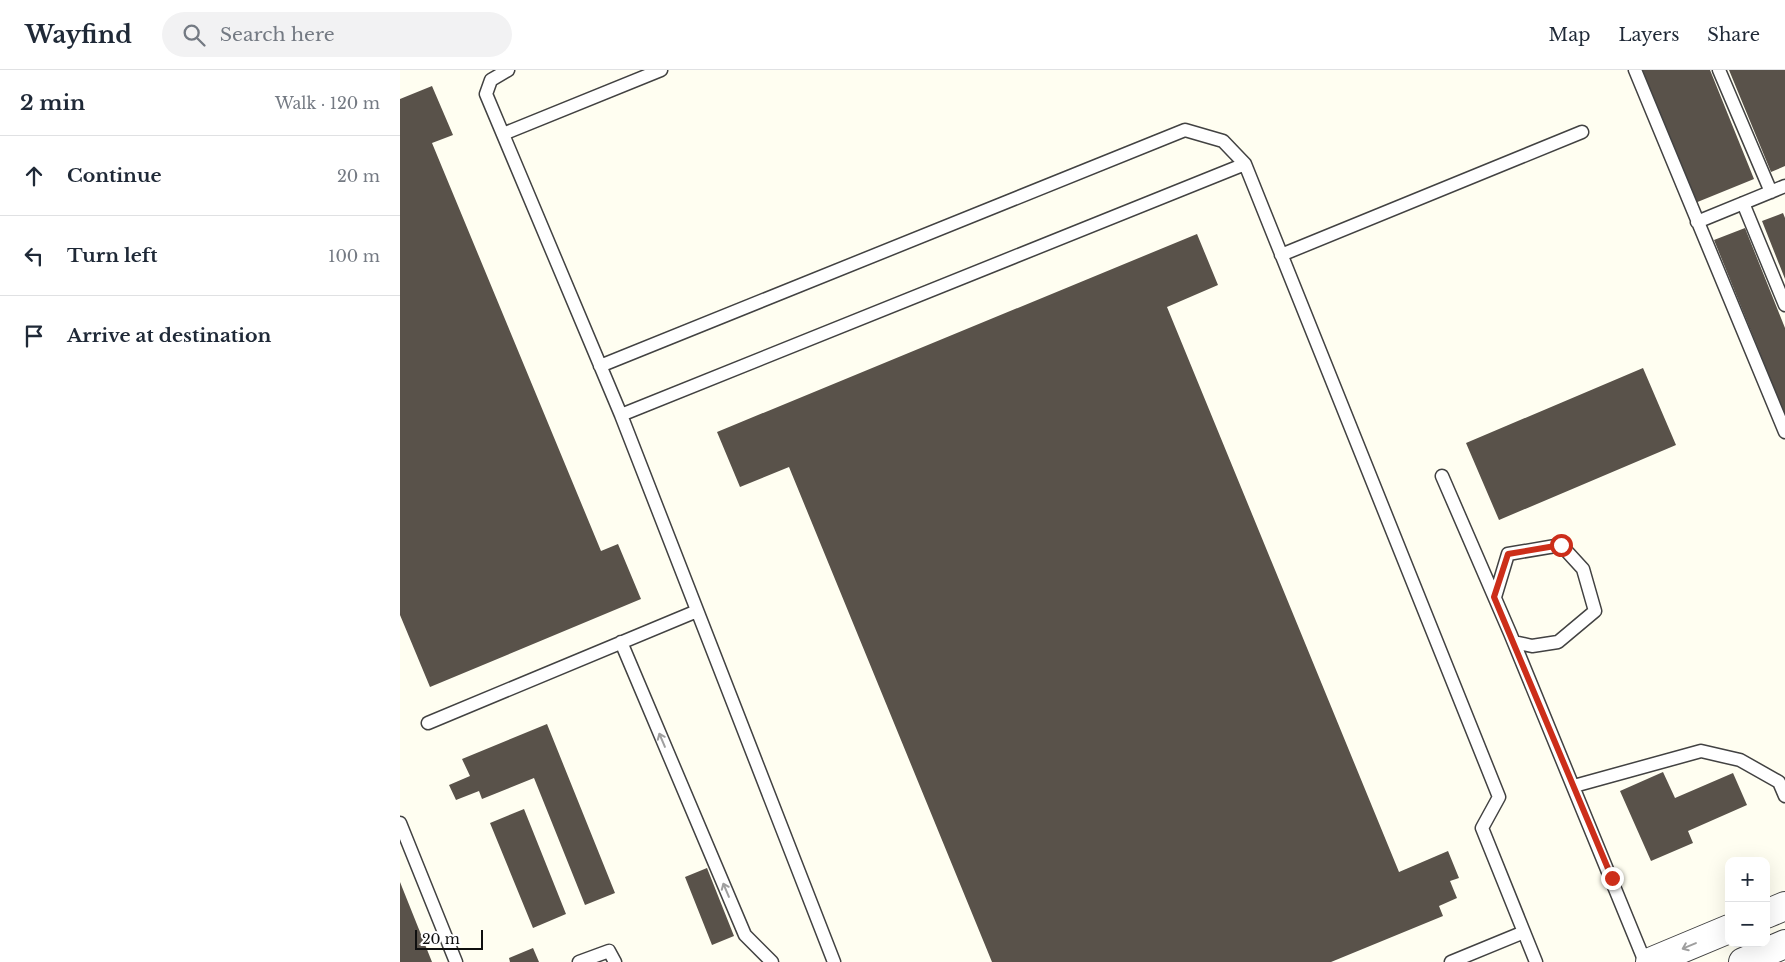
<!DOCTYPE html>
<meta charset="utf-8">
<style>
:root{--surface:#fff;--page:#f2f2f3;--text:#1f2937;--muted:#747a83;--line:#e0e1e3}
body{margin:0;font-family:"Libre Baskerville",serif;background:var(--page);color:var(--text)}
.controls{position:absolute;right:15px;bottom:15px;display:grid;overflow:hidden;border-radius:10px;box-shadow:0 5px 20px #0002}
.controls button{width:45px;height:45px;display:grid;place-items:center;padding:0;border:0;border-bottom:1px solid var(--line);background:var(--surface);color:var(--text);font:25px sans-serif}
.scale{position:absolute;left:15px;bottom:12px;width:68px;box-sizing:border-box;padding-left:5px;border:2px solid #0f0f0f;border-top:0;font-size:14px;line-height:18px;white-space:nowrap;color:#0f0f0f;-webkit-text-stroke:4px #fff;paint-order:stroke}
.stop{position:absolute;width:15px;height:15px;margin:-11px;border:4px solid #cc2e1a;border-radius:50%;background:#fff}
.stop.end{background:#cc2e1a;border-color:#fff;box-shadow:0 1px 5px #0008}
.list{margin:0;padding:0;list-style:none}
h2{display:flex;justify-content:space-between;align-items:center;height:65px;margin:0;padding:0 20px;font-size:21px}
h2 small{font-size:16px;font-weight:400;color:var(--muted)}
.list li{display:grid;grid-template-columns:32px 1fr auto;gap:15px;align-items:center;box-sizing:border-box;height:80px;padding:0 20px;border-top:1px solid var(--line)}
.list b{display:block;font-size:19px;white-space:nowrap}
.list em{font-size:16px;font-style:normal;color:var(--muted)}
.icon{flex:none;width:28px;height:28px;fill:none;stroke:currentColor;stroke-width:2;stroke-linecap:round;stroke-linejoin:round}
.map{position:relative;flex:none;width:1385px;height:892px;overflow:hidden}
header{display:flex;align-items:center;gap:30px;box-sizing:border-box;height:70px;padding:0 25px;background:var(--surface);border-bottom:1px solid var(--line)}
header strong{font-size:24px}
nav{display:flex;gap:28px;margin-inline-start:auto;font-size:18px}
.search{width:350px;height:45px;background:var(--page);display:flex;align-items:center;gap:12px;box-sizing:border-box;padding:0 18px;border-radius:28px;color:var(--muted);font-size:19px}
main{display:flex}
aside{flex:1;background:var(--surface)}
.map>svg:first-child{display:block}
.building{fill:#59524a}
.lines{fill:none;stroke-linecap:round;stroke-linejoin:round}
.service-casing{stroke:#424242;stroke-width:15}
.tertiary-casing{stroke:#424242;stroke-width:30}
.service{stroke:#fff;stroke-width:12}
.tertiary{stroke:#fff;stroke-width:28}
.oneway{stroke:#9f9f9f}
.route{stroke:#cc2e1a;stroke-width:6}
</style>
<header>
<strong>Wayfind</strong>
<div class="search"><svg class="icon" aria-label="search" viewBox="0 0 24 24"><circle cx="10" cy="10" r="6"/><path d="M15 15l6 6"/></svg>Search here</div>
<nav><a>Map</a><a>Layers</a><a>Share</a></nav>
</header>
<main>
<aside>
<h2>2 min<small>Walk · 120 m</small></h2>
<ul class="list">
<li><svg class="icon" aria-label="ahead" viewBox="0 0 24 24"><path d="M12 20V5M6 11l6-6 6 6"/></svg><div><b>Continue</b></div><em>20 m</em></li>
<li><svg class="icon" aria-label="left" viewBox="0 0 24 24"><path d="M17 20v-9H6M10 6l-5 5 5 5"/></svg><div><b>Turn left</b></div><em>100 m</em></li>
<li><svg class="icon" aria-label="arrive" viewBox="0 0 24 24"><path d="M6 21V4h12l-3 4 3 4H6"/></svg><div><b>Arrive at destination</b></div></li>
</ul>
</aside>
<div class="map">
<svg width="1385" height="892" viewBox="0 0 1385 892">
<rect width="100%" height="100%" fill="#fffef1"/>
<path class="building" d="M1242,0H1310L1354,109L1295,133Z
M1329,0H1385V96L1371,102Z
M32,16L53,65L32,73L201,481L218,474L241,529L30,617L0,545V29Z
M1383,143L1385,148V209L1362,151Z
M1345,158L1385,258V345L1314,170Z
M797,164L818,215L767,237L999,802L1048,781L1059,808L1050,811L1057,828L1039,836L1043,846L931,892H592L389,397L340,417L317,362Z
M1243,298L1276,375L1099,450L1066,373Z
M147,654L215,823L185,835L134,708L82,729L79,721L56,730L49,715L70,706L62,689Z
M1263,702L1275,728L1333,703L1347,735L1288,761L1293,773L1251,791L1220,721Z
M124,739L166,844L133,858L90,753Z
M307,798L334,866L312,875L285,807Z
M0,812L32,892H0Z
M133,878L139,892H110L109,888Z"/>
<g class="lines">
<g class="service-casing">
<path id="service" d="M108,0L91,10L86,24L221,345L434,892
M1235,0L1385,362
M1319,0L1371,122
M103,64L261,0
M1343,133L1385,235
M1297,152L1385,116
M881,185L1182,62
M200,296L785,60L823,71L845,94L1099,727L1082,758L1136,892
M221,345L845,94
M1042,406L1110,563L1245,892
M1095,527L1108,484L1161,475L1183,499L1195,541L1158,572L1132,576L1114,572
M221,572L345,865L372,892
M28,653L297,541
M1174,716L1301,681L1340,690L1379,712L1385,726
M0,753L56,892
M179,892L209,881L215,892
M1051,892L1124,862"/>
</g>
<g class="tertiary-casing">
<path id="tertiary" d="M1366,844L1385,836
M1250,892L1329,859
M1343,892L1385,874"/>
</g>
<use href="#service" class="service"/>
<use href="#tertiary" class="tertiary"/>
</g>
<defs><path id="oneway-shaft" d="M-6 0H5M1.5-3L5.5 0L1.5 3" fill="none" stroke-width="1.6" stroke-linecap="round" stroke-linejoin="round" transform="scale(1.25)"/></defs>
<g class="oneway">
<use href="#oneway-shaft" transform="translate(262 670) rotate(-113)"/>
<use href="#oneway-shaft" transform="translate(326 820) rotate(-113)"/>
<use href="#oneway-shaft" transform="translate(1289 876) rotate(157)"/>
</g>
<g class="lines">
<path class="route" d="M1161,475L1108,484L1094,527L1212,808"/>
</g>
</svg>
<div class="controls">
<button>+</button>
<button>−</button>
</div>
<div class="scale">20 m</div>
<div class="stop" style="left:1161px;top:475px"></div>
<div class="stop end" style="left:1212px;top:808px"></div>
</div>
</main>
